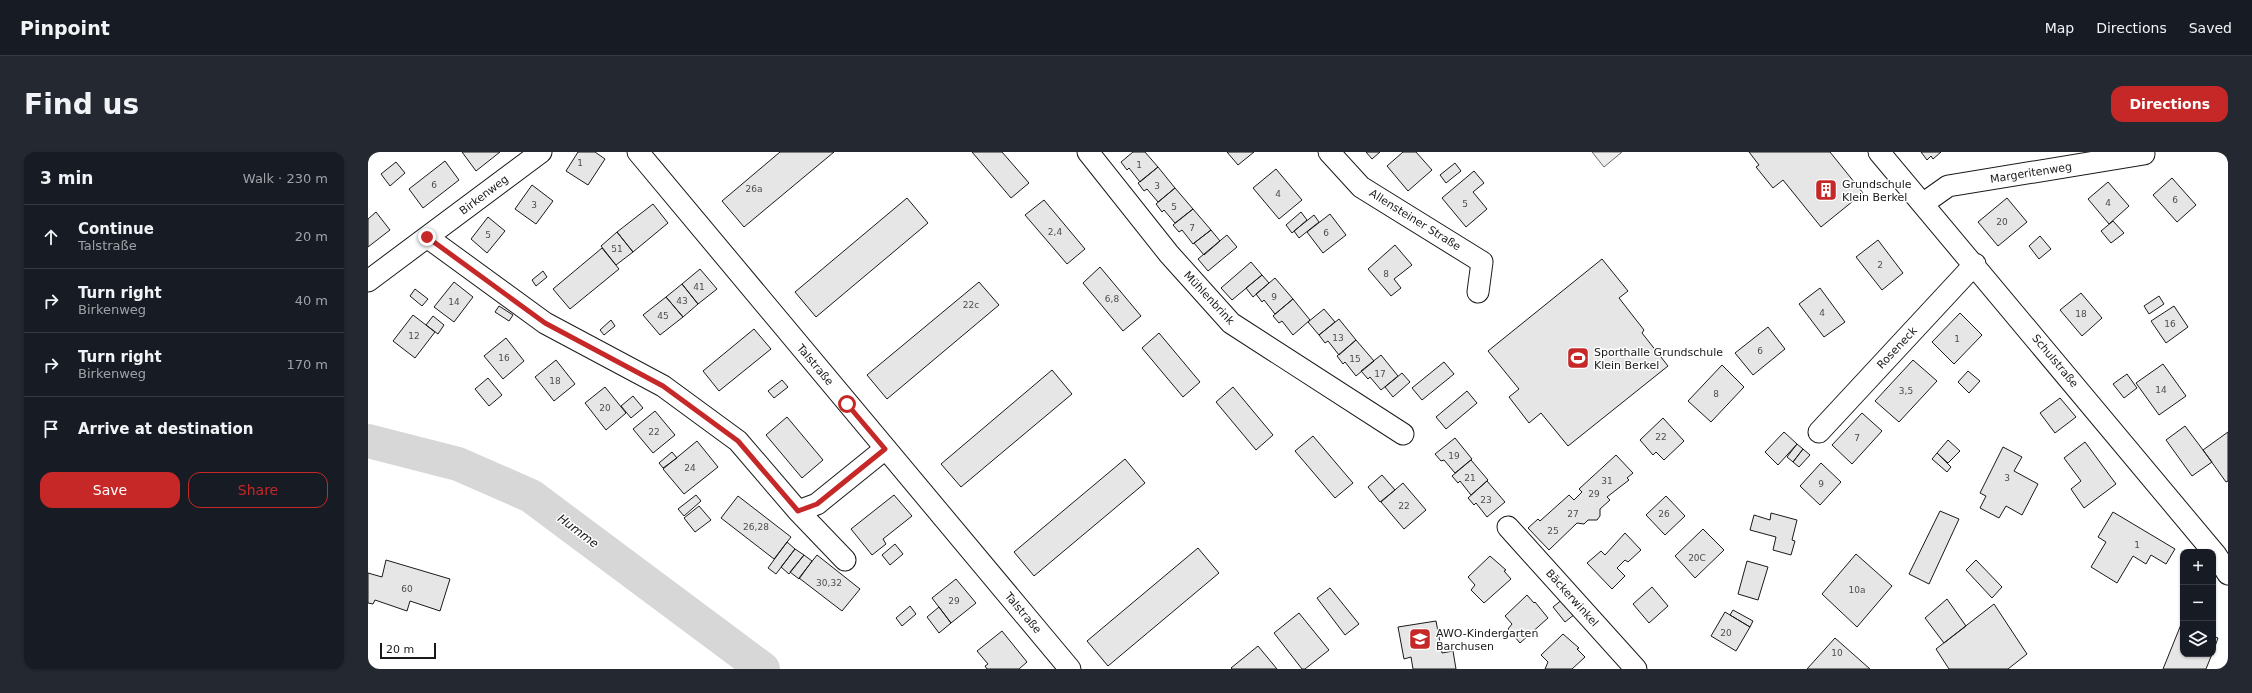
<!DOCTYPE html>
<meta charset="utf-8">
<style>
:root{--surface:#171b24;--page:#242831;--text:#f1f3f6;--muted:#9ea1a6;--line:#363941;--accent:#c62828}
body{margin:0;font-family:"DejaVu Sans",sans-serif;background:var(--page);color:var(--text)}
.controls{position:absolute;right:12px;bottom:12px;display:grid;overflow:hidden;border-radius:8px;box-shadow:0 1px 3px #0004}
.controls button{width:36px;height:36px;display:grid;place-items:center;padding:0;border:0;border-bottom:1px solid var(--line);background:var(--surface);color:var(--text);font:20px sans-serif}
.scale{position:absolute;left:12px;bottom:10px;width:56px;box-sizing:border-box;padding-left:4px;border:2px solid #1a1a1a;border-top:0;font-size:11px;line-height:14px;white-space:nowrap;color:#1a1a1a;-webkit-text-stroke:3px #fff;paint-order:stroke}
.stop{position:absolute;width:12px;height:12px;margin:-9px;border:3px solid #c62828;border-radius:50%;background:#fff}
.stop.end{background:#c62828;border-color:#fff;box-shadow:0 1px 4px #0008}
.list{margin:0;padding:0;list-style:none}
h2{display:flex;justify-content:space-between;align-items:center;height:52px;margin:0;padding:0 16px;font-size:17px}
h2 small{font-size:13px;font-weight:400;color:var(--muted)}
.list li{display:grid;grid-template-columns:26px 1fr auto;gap:12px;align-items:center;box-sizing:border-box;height:64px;padding:0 16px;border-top:1px solid var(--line)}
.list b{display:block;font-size:15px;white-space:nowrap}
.list p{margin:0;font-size:13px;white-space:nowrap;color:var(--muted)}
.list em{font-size:13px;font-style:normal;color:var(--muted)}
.actions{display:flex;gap:8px;padding:12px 16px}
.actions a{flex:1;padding:9px 0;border:1px solid var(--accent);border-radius:12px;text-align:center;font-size:14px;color:var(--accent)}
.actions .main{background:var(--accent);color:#fff}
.icon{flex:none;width:22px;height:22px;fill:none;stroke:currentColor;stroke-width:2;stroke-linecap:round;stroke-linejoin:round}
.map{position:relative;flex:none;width:1860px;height:517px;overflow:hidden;border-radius:12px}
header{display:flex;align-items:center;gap:24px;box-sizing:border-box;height:56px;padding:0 20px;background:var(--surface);border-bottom:1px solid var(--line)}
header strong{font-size:19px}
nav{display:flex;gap:22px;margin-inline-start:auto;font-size:14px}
.intro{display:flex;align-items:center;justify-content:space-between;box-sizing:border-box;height:96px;padding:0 24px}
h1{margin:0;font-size:28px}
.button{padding:10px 18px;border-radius:12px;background:var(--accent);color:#fff;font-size:14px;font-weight:700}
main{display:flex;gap:24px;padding:0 24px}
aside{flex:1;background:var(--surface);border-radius:12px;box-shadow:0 1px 3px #0004}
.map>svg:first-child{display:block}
.built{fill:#ededed;stroke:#6a6a6a}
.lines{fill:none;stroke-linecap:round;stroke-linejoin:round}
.river{stroke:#d7d7d7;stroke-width:34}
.building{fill:#e6e6e6;stroke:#1a1a1a}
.minor-casing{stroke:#1a1a1a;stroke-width:23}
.minor{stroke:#fff;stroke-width:21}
.route{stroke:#c62828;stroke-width:5}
.labels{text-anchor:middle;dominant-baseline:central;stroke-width:3;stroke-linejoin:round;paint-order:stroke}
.number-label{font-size:9px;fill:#4d4d4d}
.street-label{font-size:11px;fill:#1a1a1a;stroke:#fff}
.poi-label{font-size:11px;fill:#1a1a1a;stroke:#fff;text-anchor:start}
.water-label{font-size:12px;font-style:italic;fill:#1a1a1a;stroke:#fff}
</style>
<header>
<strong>Pinpoint</strong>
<nav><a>Map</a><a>Directions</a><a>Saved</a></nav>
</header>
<div class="intro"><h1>Find us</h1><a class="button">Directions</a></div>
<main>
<aside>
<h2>3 min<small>Walk · 230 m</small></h2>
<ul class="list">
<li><svg class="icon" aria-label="ahead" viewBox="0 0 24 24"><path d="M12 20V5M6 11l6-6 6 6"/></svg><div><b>Continue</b><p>Talstraße</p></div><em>20 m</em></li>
<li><svg class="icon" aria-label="right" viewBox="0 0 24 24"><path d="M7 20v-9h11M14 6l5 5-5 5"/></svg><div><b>Turn right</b><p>Birkenweg</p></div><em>40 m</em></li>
<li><svg class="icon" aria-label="right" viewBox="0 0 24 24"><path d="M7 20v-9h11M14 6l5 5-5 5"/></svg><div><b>Turn right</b><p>Birkenweg</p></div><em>170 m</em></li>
<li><svg class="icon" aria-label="arrive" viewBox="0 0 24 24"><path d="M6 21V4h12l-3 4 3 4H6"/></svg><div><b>Arrive at destination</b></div></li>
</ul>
<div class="actions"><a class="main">Save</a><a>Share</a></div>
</aside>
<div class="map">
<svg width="1860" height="517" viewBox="0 0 1860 517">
<rect width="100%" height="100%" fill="#fff"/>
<path class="built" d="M1224,0H1254L1236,15Z"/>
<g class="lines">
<path class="river" d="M0,289L90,312L163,344L395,517"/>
</g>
<path class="building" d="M94,0H132L108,19Z
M210,0H227L237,7L220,33L198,19Z
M412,0H466L376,75L354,49Z
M604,0H634L661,31L643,46Z
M765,0H777L790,15L772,30L761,16L759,18L753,10Z
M859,0H886L870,13Z
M998,0H1012L1004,7Z
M1035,0H1048L1064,18L1040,39L1019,14Z
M1381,0H1462L1495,41L1453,75L1415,28L1405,36L1388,15L1391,13Z
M1553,0H1573L1565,7L1563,4L1559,8Z
M77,9L91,28L55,56L41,37Z
M28,10L37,21L22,34L13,22Z
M1087,11L1093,19L1078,31L1072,23Z
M790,15L807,36L790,50L779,37L776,39L770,31Z
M908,17L934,48L911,67L885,36Z
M1106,19L1116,31L1105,40L1119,57L1098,75L1074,46Z
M1804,26L1828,53L1809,70L1785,43Z
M1740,30L1761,54L1741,72L1720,47Z
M164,33L185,49L168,72L147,57Z
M807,36L825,57L807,71L796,58L794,60L788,52Z
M539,46L560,71L448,165L427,140Z
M1639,46L1659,70L1630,94L1610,70Z
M676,48L717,97L699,112L657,63Z
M285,52L300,71L265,100L249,80Z
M825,57L843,78L825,92L814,78L811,80L805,73Z
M8,60L22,78L0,95V67Z
M933,60L939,68L924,81L918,73Z
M962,62L978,83L955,101L939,80Z
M946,63L951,70L931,86L926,79Z
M120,65L137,79L119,101L103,87Z
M1745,69L1756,81L1743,91L1733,79Z
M843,78L852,89L836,103L826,91Z
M249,80L265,100L248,113L233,94Z
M859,83L869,95L840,119L830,107Z
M1672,84L1683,97L1671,107L1661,94Z
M1510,88L1535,121L1514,138L1488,105Z
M1027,93L1044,113L1026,127L1033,136L1023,144L1000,117Z
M234,96L251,117L202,157L185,137Z
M1234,107L1260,139L1251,146L1276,178L1274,181L1300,214L1200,294L1173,261L1161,271L1141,245L1151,237L1120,199Z
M883,110L894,123L864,148L853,136Z
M732,115L773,164L755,179L715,131Z
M332,117L349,137L330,152L314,132Z
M175,119L179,125L168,134L164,128Z
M894,123L901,131L885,145L878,136Z
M907,126L925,147L907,162L896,148L894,150L888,142Z
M86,130L105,145L86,170L66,155Z
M611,130L631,153L519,247L499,223Z
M314,132L330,152L315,165L298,145Z
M1452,136L1477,170L1456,185L1431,152Z
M47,137L60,147L54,154L42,144Z
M1713,141L1734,166L1714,184L1692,158Z
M1791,144L1796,152L1781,162L1776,154Z
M298,145L315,165L292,183L275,163Z
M925,147L942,168L925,183L914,169L911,171L905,164Z
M131,154L145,163L141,169L127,160Z
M1806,154L1820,175L1798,191L1783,169Z
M956,157L967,170L951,183L940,170Z
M1592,161L1614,183L1586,212L1564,190Z
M45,163L67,180L47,206L25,189Z
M65,164L76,173L70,182L58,173Z
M971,167L988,188L971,203L960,189L957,191L951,183Z
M243,168L247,174L236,183L232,178Z
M1400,175L1417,197L1385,223L1367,201Z
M386,177L403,197L351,239L335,219Z
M791,181L832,230L815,245L774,196Z
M138,186L156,209L135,227L116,204Z
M988,188L1006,209L988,224L977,210L975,212L969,204Z
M1013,203L1030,224L1013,238L1002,225L1000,227L993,219Z
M188,208L207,232L186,249L167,225Z
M1545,208L1569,229L1531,270L1507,249Z
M1076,210L1086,222L1054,248L1044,236Z
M1795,212L1818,244L1791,263L1768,231Z
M1354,213L1376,235L1343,270L1320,249Z
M684,218L704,242L593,335L573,312Z
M1600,219L1612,229L1601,241L1590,230Z
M1034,221L1042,230L1025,245L1017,235Z
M1759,222L1769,236L1756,246L1745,232Z
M120,226L134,243L121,254L107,237Z
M414,228L420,235L406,246L400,239Z
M237,235L258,261L238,278L217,251Z
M865,235L905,283L888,298L848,250Z
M1099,239L1109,251L1078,277L1068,265Z
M265,244L275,256L263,266L253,254Z
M1692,246L1708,265L1687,281L1672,261Z
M287,259L307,283L285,301L265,277Z
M1494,261L1514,279L1484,312L1464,293Z
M419,265L455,308L434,326L398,283Z
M1295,266L1316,289L1296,308L1288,300L1285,303L1272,288Z
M1817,274L1844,310L1824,324L1798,288Z
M1416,280L1429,292L1410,313L1397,300Z
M1860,280V329L1858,330L1835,298Z
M945,284L985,331L967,346L927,299Z
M1087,286L1104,307L1087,321L1076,308L1073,309L1067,302Z
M1580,288L1592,299L1580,311L1569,301Z
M329,289L350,315L316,342L295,317Z
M1717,290L1748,332L1716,356L1703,337L1713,329L1696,306Z
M1429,292L1435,297L1425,310L1419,305Z
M1635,295L1654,305L1646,319L1670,332L1654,363L1638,354L1631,366L1612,356L1618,344L1612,341Z
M1435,297L1442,303L1431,315L1425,310Z
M304,300L309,306L295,316L291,311Z
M1569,301L1583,315L1579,320L1564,307Z
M1248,303L1265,321L1259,326L1261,328L1239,345L1242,348L1232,357V364L1229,368H1220L1216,372L1209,371L1181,398L1160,376L1170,367L1172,369L1201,343L1206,348L1214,340L1211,337Z
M757,307L777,331L666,424L646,400Z
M1103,308L1120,328L1103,343L1092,329L1090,331L1084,324Z
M1453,311L1473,330L1452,353L1432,334Z
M1014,323L1027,338L1012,350L1000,335Z
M1119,329L1137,350L1119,365L1108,351L1106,353L1100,346Z
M1035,331L1058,358L1036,377L1013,350Z
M328,343L333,349L316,364L310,357Z
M526,343L544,364L515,387L518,392L504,403L483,377Z
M370,344L423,385L406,407L353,366Z
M1298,344L1317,364L1297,383L1278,363Z
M331,354L343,368L327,380L316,366Z
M1572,359L1591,367L1561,432L1541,422Z
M1745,360L1807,397L1798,412L1783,403L1778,412L1765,404L1749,431L1723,415L1738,390L1730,385Z
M1403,361L1429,368L1424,388L1427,389L1423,403L1405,398L1408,385L1382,378L1386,363L1402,368Z
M1335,377L1356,398L1327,426L1307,404Z
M1257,381L1273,398L1260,410L1257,408L1249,416L1257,424L1244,437L1219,411L1233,399L1237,403Z
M419,390L427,397L408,422L400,416Z
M527,392L535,402L522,413L514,403Z
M830,396L851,421L740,514L719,489Z
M427,397L436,403L421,422L413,415Z
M1488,402L1524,434L1489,475L1454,442Z
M436,403L444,409L431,427L422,420Z
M449,403L492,437L474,459L431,426Z
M1122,404L1138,418L1136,419L1143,427L1116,451L1103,438L1107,433L1100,425Z
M18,408L82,427L72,459L42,449L39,459L7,448L5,452L0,451V421L14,425Z
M1608,408L1634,435L1624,446L1598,418Z
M1379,409L1400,415L1390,448L1370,442Z
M588,427L608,451L583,471L564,446Z
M1284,435L1300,454L1281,471L1265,452Z
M962,436L991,472L977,483L949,446Z
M1159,443L1166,451L1167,450L1180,466L1152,491L1140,477L1144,472L1137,464Z
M1195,447L1207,462L1197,470L1185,455Z
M1579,447L1598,474L1576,491L1557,466Z
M1626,452L1659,502L1640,517H1581L1568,497Z
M542,454L548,462L534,474L528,466Z
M571,455L583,471L571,481L559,465Z
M1365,458L1385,469L1382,475L1362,463Z
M1357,460L1382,475L1368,499L1343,484Z
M931,461L961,498L937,517H934L906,481Z
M1068,469L1074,501L1085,499L1088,517H1045L1043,505L1036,507L1030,475Z
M1814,470L1815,502H1844L1838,517H1795Z
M634,479L659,510L651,517H619L617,514L620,512L609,499Z
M1195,482L1211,496L1209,497L1217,505L1204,517H1177L1180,510L1173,503Z
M1845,484L1850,486L1845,500Z
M1467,486L1502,517H1439Z
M890,494L909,517H864L863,516Z"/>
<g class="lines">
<g class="minor-casing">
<path id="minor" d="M270,0L702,517
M720,0L801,102L863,171L1035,282
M961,0L993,35L1114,110L1110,140
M1511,0L1848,403L1860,422
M1556,51L1580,34L1776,2
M59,85L177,171L295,234L370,289L430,359L477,408
M0,129L173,0
M1451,280L1607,112
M430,359L449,352L517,297
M1140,375L1268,517"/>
</g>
<use href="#minor" class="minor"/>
</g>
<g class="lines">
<path class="route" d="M59,85L177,171L295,234L370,289L430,359L449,352L517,297L479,252"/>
</g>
<defs>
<g id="building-square" transform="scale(1.15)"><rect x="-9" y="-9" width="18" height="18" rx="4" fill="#c62828" stroke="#fff"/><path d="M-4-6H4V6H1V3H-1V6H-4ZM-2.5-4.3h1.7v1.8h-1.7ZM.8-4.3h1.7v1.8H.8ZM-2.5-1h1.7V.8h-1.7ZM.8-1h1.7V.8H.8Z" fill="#fff"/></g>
<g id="stadium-square" transform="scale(1.15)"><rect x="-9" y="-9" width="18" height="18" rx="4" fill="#c62828" stroke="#fff"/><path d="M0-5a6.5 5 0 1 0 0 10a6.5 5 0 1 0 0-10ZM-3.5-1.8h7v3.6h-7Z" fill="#fff"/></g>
<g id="school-square" transform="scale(1.15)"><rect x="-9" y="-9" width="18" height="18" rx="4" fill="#c62828" stroke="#fff"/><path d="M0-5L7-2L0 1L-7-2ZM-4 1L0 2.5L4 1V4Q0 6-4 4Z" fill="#fff"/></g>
</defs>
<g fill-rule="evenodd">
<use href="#building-square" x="1458" y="38"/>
<use href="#stadium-square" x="1210" y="206"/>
<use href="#school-square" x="1052" y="487"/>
</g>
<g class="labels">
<g class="number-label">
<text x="212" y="11">1</text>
<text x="771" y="13">1</text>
<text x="66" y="33">6</text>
<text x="789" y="34">3</text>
<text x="386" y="37">26a</text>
<text x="910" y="42">4</text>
<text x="1807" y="48">6</text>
<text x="1740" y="51">4</text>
<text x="1097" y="52">5</text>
<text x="166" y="53">3</text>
<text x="806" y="55">5</text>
<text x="1634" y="70">20</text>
<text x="824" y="76">7</text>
<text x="687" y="80">2,4</text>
<text x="958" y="81">6</text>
<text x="120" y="83">5</text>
<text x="249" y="97">51</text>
<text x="1512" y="113">2</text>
<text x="1018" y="122">8</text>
<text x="331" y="135">41</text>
<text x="906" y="145">9</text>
<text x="744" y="147">6,8</text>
<text x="314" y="149">43</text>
<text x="86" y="150">14</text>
<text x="603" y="153">22c</text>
<text x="1454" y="161">4</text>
<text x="1713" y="162">18</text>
<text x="295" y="164">45</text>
<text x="1802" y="172">16</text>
<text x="46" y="184">12</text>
<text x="970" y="186">13</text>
<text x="1589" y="187">1</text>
<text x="1392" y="199">6</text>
<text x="136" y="206">16</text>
<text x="987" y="207">15</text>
<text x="1012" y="222">17</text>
<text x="187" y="229">18</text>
<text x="1793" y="238">14</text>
<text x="1538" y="239">3,5</text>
<text x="1348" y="242">8</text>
<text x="237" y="256">20</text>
<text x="286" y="280">22</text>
<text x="1293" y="285">22</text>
<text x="1489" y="286">7</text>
<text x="1086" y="304">19</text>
<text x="322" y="316">24</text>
<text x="1102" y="326">21</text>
<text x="1639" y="326">3</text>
<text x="1239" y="329">31</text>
<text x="1453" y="332">9</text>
<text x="1226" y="342">29</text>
<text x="1118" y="348">23</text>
<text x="1036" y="354">22</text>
<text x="1205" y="362">27</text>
<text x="1296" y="362">26</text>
<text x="388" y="375">26,28</text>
<text x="1185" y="379">25</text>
<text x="1769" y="393">1</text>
<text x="1329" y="406">20C</text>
<text x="461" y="431">30,32</text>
<text x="39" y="437">60</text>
<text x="1489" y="438">10a</text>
<text x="586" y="449">29</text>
<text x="1358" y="481">20</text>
<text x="1469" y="501">10</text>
</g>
<g class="street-label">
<text transform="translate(1663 21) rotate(-9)">Margeritenweg</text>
<text transform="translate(116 43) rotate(-37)">Birkenweg</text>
<text transform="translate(1047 68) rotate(32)">Allensteiner Straße</text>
<text transform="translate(841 146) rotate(47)">Mühlenbrink</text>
<text transform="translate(1529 196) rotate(-47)">Roseneck</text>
<text transform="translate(1687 209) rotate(50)">Schulstraße</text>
<text transform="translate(447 213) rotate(50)">Talstraße</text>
<text transform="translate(1204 446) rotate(48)">Bäckerwinkel</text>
<text transform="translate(655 461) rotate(50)">Talstraße</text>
</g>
<g class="poi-label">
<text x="1474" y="32">Grundschule<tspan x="1474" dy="13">Klein Berkel</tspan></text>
<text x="1226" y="200">Sporthalle Grundschule<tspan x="1226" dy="13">Klein Berkel</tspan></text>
<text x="1068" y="481">AWO-Kindergarten<tspan x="1068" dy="13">Barchusen</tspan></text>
</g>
<g class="water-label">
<text transform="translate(210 379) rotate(37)">Humme</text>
</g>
</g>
</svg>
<div class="controls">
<button>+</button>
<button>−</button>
<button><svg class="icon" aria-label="layers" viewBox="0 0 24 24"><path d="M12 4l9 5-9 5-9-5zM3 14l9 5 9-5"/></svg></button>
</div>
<div class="scale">20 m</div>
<div class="stop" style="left:479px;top:252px"></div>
<div class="stop end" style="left:59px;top:85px"></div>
</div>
</main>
